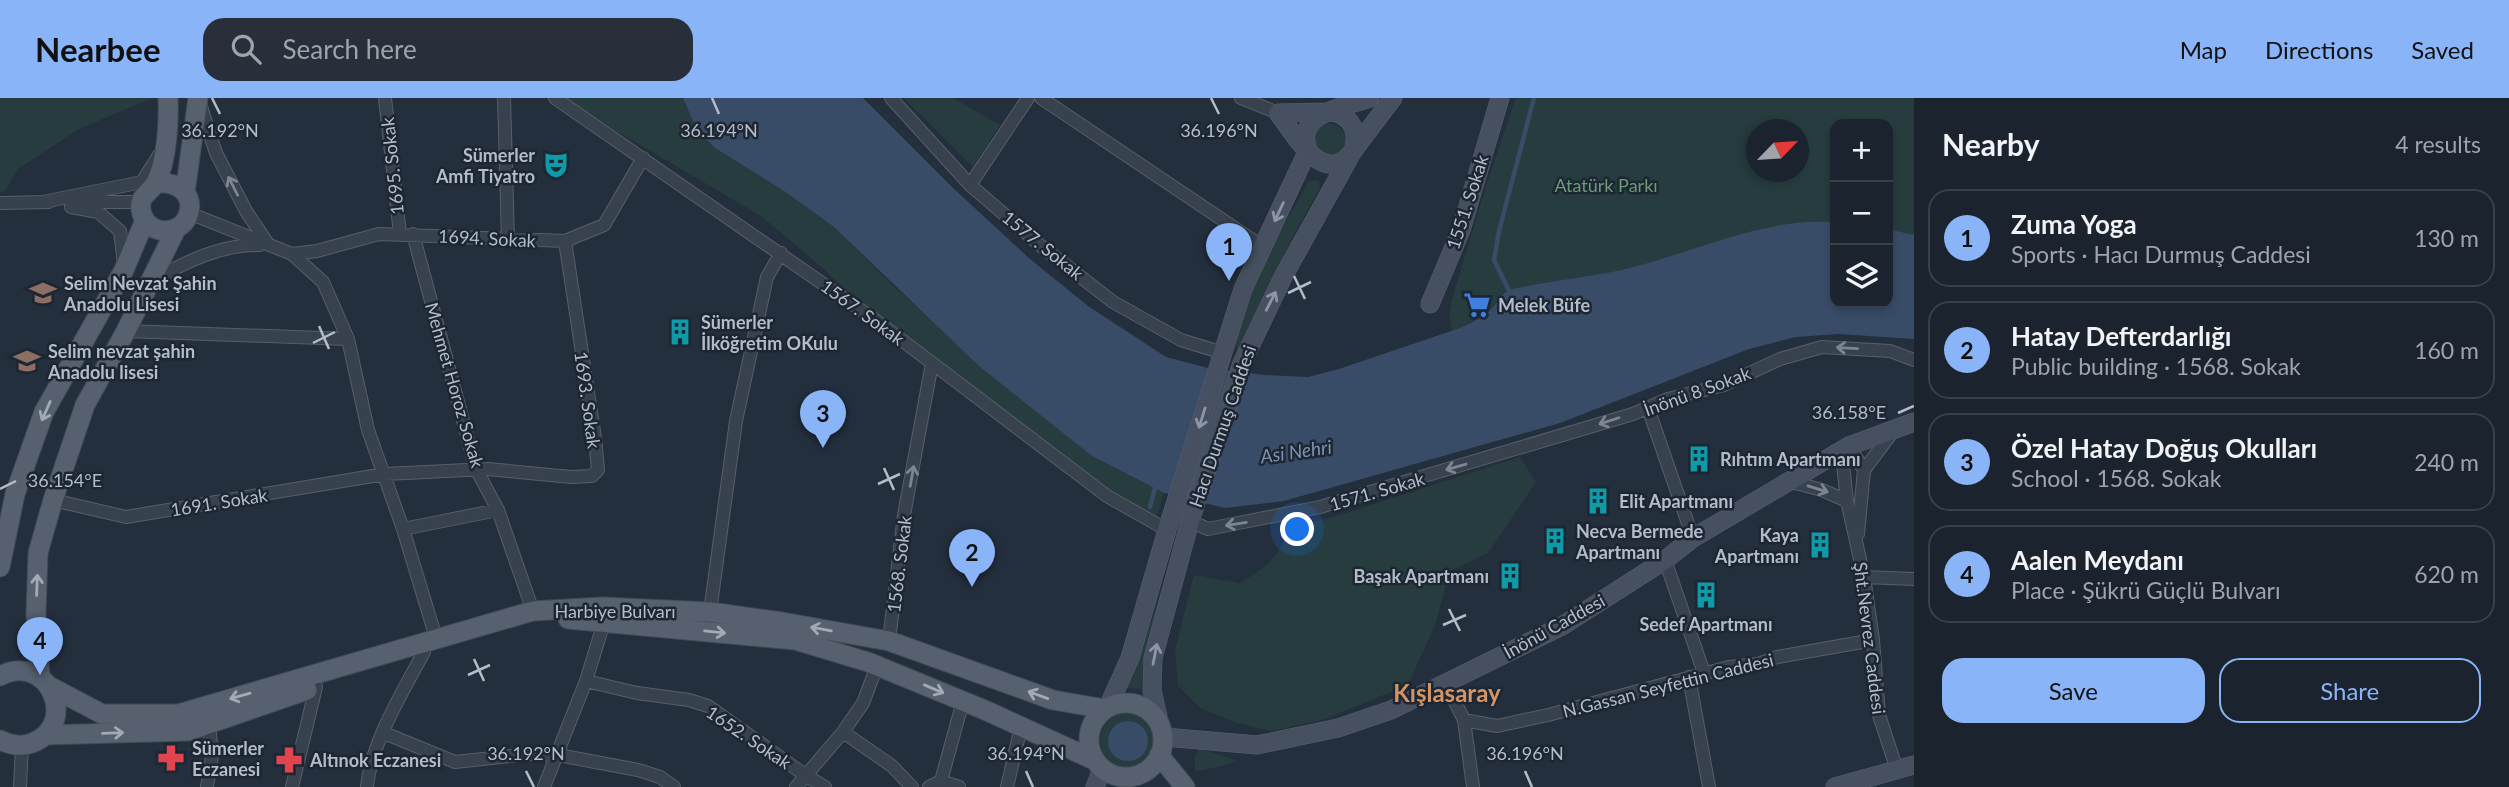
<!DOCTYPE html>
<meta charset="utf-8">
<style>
:root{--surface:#1b232e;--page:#282f3a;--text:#f1f3f6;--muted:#a0a4aa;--line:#39404a;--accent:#8ab4f8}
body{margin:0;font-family:Lato,sans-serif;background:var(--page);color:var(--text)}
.controls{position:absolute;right:21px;top:21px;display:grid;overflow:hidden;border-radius:14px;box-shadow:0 4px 10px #0003}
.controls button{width:63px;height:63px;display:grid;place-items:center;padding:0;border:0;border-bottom:2px solid var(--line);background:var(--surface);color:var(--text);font:35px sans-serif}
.compass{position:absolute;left:1746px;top:21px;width:63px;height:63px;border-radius:50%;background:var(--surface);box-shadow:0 4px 10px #0003;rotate:65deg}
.you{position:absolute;left:1298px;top:432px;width:24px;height:24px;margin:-18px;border:5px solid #fff;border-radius:50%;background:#1a73e8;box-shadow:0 0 0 10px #1a73e833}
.badge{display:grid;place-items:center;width:46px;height:46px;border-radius:50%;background:var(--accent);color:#111;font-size:23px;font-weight:700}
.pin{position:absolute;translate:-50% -58px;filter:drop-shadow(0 2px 4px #0008)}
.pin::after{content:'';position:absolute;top:37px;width:24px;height:21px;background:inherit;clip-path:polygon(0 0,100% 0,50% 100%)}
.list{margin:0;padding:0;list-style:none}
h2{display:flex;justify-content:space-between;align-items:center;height:91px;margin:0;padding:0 28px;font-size:30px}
h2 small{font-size:23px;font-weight:400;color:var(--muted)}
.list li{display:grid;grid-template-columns:46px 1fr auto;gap:21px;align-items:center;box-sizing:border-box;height:98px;margin:0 14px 14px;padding:0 14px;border:2px solid var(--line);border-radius:21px}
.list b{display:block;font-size:26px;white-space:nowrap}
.list p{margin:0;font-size:23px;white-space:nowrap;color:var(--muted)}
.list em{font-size:23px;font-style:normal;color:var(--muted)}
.actions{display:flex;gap:14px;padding:21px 28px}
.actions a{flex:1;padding:16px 0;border:2px solid var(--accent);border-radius:21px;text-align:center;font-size:24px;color:var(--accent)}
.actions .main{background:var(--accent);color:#111}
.icon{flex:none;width:38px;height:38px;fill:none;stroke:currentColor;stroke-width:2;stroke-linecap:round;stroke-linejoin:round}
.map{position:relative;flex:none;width:1914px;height:689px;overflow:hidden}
header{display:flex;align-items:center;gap:42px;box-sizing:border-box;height:98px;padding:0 35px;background:var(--accent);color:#111}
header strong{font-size:33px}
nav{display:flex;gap:38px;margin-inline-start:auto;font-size:24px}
.search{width:490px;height:63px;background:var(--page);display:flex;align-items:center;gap:18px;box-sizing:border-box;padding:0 24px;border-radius:21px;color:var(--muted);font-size:26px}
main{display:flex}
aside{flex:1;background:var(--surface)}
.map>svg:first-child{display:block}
.green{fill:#263c3f;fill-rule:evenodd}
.water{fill:#394c67}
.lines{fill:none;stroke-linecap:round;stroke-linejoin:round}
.stream{stroke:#394c67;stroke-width:4.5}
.street-casing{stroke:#565f6c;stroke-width:14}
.secondary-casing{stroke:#565f6c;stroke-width:19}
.primary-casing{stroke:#414a57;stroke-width:21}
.street{stroke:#38414e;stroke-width:12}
.secondary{stroke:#465061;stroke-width:18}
.primary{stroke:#56606e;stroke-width:19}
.oneway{stroke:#7c8592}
.oneway2{stroke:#8e96a5}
.oneway3{stroke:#a1aab7}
.ticks{fill:none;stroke:#b4bcc9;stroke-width:2.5}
.labels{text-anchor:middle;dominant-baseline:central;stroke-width:5;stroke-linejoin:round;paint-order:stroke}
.poi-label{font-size:18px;font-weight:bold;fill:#b4bcc9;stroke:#1d2633;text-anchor:start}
.street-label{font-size:18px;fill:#b4bcc9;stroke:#1d2633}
.park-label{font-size:18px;fill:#6b9a76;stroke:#1d2633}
.water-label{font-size:19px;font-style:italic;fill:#7c92b1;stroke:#1d2633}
.district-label{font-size:24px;font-weight:bold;fill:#d59563;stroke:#1d2633}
.ticks-label{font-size:18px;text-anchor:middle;fill:#b4bcc9;stroke:#1d2633;stroke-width:5;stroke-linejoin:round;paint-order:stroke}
</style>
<header>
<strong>Nearbee</strong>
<div class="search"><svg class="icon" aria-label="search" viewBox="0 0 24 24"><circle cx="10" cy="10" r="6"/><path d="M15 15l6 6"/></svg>Search here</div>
<nav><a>Map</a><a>Directions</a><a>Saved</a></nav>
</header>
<main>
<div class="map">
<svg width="1914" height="689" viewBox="0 0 1914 689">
<rect width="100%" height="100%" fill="#242f3e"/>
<path class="green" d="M0,0H150V1L79,31L18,71L5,93L0,94Z
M551,0H683L697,32L715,50L784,93L834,129L893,188L1092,358L1164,395L1154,428L886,229L818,166L761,118L606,27Z
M904,0H953L1000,27L973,69Z
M1516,0H1914V137L1888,131V26H1835V124C1762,119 1691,156 1621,172C1584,180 1546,183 1509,192C1500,197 1499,201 1493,209C1484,222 1467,228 1452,233L1449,216L1453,198L1487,85ZM1756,32H1798V74H1756Z
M1314 42a16 16 0 1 1 32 0a16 16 0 1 1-32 0Z
M1314,82L1319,83L1320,90L1288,148L1241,252H1237C1232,214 1289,119 1309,83Z
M1520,359L1536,384L1488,455L1450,473L1435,527L1408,587L1322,622L1271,633L1234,624L1200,610L1178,588L1175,553L1194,477L1240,485C1266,469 1281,459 1289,429L1337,418Z
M1181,430L1145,557L1141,591L1126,590L1140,558Z
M1100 643a28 28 0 1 1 56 0a28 28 0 1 1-56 0Z
M1200,651L1236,662L1229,666L1195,674V657Z"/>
<path class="water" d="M683,0H863L953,90L1030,161L1088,208L1166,259L1208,270L1264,277L1308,279L1339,271L1460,230C1472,225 1485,219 1494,208C1499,201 1501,197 1509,192C1546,183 1584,180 1621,172C1691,156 1762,119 1835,124V205H1888V131L1914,137V241L1839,236L1796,239L1749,251L1560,325L1284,403L1225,410L1164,395L1092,358L979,268L834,129L784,93L715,50L697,32Z
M1108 643a20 20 0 1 1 40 0a20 20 0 1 1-40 0Z"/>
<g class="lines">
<path class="stream" d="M1511,197L1494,162L1499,133L1534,0
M1150,409L1156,386"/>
<g class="street-casing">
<path id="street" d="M385,0L400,136
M504,0L508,142
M555,0L878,224L1107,398L1167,432
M891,0L970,87L1041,148L1113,204L1181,242L1223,255
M1041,0L1263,149
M1241,0L1278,15
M200,6L216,55L246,113L268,146
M970,87L1028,0
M43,104L142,84L159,57
M74,104H141
M0,105L49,104
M71,109L98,114L120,133L124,167
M189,115L292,156L323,184L348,241L368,332L403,431L436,540
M413,136L476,371L498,412L533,513
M292,156L317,153L379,136L565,143L604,127L643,60
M153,182C186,164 221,146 260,147
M126,233L348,241
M1648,310L1693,440
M1849,348L1843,366L1847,403L1864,479L1873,542L1879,617L1897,672
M1849,348L1864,372
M1788,383L1822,392L1847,403
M53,402L126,419L385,376L488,371L571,379L592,378L598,372L595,340L565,143
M1190,423L1208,431L1320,409L1633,316L1668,301L1724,287L1780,261L1822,249L1890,253L1914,262
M403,431L498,412
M1858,436L1864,372L1894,332
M1665,462L1704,575
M1864,479L1914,481
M710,514L736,323L767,179L781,155
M889,543L904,417L932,265
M1689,579L1709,689
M586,583L637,595L689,602L708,608L805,677L825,689
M1446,586L1464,622L1473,689
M1464,622L1497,628L1548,617L1729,569L1758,566L1777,559L1873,542
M843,634L892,668L912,689
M384,635L455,664L528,656L558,657L638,672L660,679L674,689
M941,683L959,689
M20,689L22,647
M207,689L212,658L209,625
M292,689L316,589
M367,689C371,645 403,593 424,554
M544,689L586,583L604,524
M796,689L843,634L863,605L877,568
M929,689L941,683L963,603
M1007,689L1021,629"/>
</g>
<g class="secondary-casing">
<path id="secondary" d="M1430,206L1461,132L1500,0
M1108,609L1130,560L1167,432L1243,191L1308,52C1294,15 1345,9 1370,0
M1159,623L1152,592L1153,560L1190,423L1242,265L1284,177L1353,53C1359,35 1353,20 1334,14L1278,15C1295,37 1324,91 1353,53L1393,0
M1164,639L1257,647L1338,630L1391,612L1562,528L1665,462L1693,440L1849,348L1914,324
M1095,689L1102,671
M1835,689L1914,667"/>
</g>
<g class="primary-casing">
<path id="primary" d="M155,86C173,82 194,93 189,114C184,138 149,139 142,116C136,98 150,96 156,84C167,63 169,24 168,0
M185,95L198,0
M0,469L15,396L44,314L124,172L145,122
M568,521L795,542L868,564L987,613L1094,662
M0,578C49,553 80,627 32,645C21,649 10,647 0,642
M40,580L36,515L38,455L53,402L85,307L126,233L176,131
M49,588L102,616H178L533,513L603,509L710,514L782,524L889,543L1053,602L1105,611
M1089 642a37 37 0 1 1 74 0a37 37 0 1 1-74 0Z
M45,637L188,633L307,592
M1159,657L1185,689"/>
</g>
<use href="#street" class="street"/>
<use href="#secondary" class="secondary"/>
<use href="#primary" class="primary"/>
</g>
<defs><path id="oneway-shaft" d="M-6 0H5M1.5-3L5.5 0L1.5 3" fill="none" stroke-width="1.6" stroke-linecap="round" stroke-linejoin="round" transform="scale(1.75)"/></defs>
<g class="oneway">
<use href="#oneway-shaft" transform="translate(233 88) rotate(-117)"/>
<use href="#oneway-shaft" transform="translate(1847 250) rotate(-177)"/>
<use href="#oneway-shaft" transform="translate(1609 323) rotate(162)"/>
<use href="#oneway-shaft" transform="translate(1456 369) rotate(164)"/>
<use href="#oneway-shaft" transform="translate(912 378) rotate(-80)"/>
<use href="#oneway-shaft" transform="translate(1818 391) rotate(17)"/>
<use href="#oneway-shaft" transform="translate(1236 426) rotate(171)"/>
</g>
<g class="oneway2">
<use href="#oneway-shaft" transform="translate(1279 114) rotate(115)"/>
<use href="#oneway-shaft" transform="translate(1271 203) rotate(-63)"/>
<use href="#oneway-shaft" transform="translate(1202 320) rotate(107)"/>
<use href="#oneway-shaft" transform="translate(1155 556) rotate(-79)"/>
</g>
<g class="oneway3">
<use href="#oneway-shaft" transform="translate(46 313) rotate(114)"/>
<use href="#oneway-shaft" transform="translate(37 487) rotate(-88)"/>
<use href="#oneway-shaft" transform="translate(821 531) rotate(-170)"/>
<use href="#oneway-shaft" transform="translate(715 534) rotate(6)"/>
<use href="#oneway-shaft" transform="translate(934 591) rotate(23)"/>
<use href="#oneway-shaft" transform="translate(1038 597) rotate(-160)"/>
<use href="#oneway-shaft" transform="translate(240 598) rotate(164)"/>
<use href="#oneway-shaft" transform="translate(113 635) rotate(-2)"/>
</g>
<path class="ticks" d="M212,0L220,16M712,0L719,16M1211,0L1219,16M1294,178L1305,201M1288,195L1311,184M319,228L329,251M313,245L335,234M1898,315L1914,308M884,370L894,392M878,386L900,376M0,391L16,383M1449,511L1460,533M1443,527L1466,517M474,561L484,583M468,577L490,567M526,673L534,689M1026,673L1033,689M1525,673L1532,689"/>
<defs>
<g id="theatre-bare" transform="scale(2.1)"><path d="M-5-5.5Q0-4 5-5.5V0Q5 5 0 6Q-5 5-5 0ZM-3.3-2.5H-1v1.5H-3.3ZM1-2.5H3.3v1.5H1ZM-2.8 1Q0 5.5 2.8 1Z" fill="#0f9aa8" stroke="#1d2633" stroke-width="2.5" paint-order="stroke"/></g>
<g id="school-bare" transform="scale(2.1)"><path d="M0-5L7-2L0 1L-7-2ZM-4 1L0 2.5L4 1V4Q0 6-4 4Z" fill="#8d6e63" stroke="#1d2633" stroke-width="2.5" paint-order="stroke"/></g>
<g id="supermarket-bare" transform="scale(2.1)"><path d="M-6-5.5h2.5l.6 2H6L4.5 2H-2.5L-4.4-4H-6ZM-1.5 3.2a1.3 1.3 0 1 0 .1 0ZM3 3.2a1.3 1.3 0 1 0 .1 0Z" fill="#3f7fe0" stroke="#1d2633" stroke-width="2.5" paint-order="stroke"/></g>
<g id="building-bare" transform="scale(2.1)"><path d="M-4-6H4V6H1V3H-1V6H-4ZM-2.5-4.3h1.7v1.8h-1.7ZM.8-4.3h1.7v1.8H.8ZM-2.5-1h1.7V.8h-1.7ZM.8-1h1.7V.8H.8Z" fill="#0f9aa8" stroke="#1d2633" stroke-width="2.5" paint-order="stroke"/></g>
<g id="pharmacy-bare" transform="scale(2.1)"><path d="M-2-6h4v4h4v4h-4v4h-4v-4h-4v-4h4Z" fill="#e0444e" stroke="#1d2633" stroke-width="2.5" paint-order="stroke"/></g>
</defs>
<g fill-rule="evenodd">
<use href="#theatre-bare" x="556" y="67"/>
<use href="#school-bare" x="43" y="195"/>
<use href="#supermarket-bare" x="1477" y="207"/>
<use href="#building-bare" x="680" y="234"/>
<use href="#school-bare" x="27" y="263"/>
<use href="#building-bare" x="1699" y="361"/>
<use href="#building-bare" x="1598" y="403"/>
<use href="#building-bare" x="1555" y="443"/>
<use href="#building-bare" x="1820" y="447"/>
<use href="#building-bare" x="1510" y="478"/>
<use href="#building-bare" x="1706" y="497"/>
<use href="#pharmacy-bare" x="171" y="660"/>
<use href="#pharmacy-bare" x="289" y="662"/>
</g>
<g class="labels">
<g class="poi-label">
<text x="535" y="57" text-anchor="end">Sümerler<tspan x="535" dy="21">Amfi Tiyatro</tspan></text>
<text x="64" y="185">Selim Nevzat Şahin<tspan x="64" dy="21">Anadolu Lisesi</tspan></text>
<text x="1498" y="207">Melek Büfe</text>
<text x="701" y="224">Sümerler<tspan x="701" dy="21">İlköğretim OKulu</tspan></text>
<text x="48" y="253">Selim nevzat şahin<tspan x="48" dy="21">Anadolu lisesi</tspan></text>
<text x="1720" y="361">Rıhtım Apartmanı</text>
<text x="1619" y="403">Elit Apartmanı</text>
<text x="1576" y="433">Necva Bermede<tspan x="1576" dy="21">Apartmanı</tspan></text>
<text x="1799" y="437" text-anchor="end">Kaya<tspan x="1799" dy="21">Apartmanı</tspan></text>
<text x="1489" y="478" text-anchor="end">Başak Apartmanı</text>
<text x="1706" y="526" text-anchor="middle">Sedef Apartmanı</text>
<text x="192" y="650">Sümerler<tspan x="192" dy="21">Eczanesi</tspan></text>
<text x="310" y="662">Altınok Eczanesi</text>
</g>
<g class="street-label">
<text transform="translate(392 68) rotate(-96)">1695. Sokak</text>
<text transform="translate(1467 104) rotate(-72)">1551. Sokak</text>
<text transform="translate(487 140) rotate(3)">1694. Sokak</text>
<text transform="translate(1043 147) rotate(39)">1577. Sokak</text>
<text transform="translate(863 214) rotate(36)">1567. Sokak</text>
<text transform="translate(455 287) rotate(74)">Mehmet Horoz Sokak</text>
<text transform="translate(1697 293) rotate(-20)">İnönü 8 Sokak</text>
<text transform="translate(588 302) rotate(82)">1693. Sokak</text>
<text transform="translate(1222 328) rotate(-71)">Hacı Durmuş Caddesi</text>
<text transform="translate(1377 393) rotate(-16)">1571. Sokak</text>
<text transform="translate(219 404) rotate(-9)">1691. Sokak</text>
<text transform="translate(899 466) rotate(-83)">1568. Sokak</text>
<text x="615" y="513">Harbiye Bulvarı</text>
<text transform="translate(1554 528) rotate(-29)">İnönü Caddesi</text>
<text transform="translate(1870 540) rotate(83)">Şht.Nevrez Caddesi</text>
<text transform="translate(1668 587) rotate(-14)">N.Gassan Seyfettin Caddesi</text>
<text transform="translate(749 639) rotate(34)">1652. Sokak</text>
</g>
<g class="park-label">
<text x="1606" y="87">Atatürk Parkı</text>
</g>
<g class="water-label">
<text transform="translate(1296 353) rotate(-8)">Asi Nehri</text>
</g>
<g class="district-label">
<text x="1447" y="594">Kışlasaray</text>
</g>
</g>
<g class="ticks-label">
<text x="220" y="39">36.192°N</text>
<text x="719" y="39">36.194°N</text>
<text x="1219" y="39">36.196°N</text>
<text x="1849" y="321">36.158°E</text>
<text x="65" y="389">36.154°E</text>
<text x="526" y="662">36.192°N</text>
<text x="1026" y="662">36.194°N</text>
<text x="1525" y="662">36.196°N</text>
</g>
</svg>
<div class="controls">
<button>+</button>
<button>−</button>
<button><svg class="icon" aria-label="layers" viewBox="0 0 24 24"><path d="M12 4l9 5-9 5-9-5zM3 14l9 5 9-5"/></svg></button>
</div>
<svg class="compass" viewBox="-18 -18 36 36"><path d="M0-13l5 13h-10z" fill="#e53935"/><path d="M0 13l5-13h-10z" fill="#a0a4aa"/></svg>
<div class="you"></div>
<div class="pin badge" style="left:1229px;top:183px">1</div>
<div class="pin badge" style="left:972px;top:489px">2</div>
<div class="pin badge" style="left:823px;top:350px">3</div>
<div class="pin badge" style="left:40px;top:577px">4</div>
</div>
<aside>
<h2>Nearby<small>4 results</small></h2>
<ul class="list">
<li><span class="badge">1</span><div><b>Zuma Yoga</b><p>Sports · Hacı Durmuş Caddesi</p></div><em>130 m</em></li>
<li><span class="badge">2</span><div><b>Hatay Defterdarlığı</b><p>Public building · 1568. Sokak</p></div><em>160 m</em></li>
<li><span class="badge">3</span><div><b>Özel Hatay Doğuş Okulları</b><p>School · 1568. Sokak</p></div><em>240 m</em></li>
<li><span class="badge">4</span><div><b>Aalen Meydanı</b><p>Place · Şükrü Güçlü Bulvarı</p></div><em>620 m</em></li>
</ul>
<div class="actions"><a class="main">Save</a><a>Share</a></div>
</aside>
</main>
